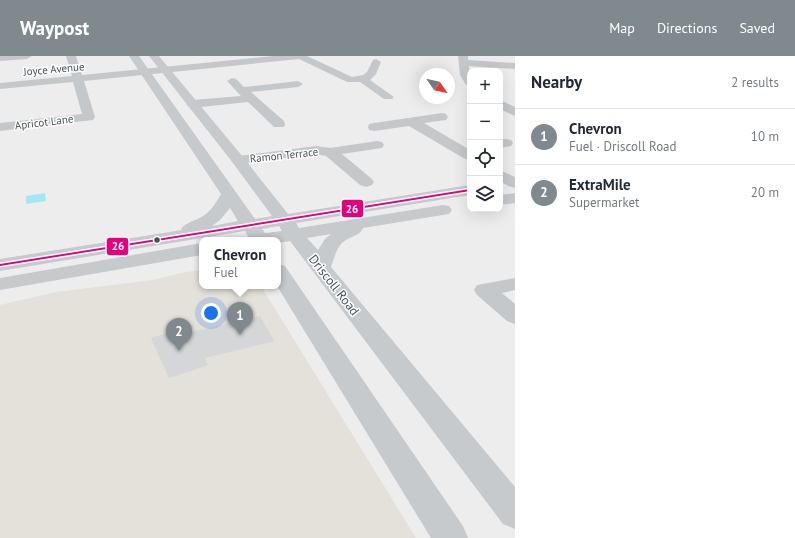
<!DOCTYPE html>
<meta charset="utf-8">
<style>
:root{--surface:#fff;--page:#f6f6f7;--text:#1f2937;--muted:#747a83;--line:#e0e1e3;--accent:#80898e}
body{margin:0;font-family:"PT Sans",sans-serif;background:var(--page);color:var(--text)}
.controls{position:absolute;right:12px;top:12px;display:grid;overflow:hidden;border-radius:8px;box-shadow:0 4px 16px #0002}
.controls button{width:36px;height:36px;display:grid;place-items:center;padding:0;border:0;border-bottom:1px solid var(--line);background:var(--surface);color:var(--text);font:20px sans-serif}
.compass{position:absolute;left:419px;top:12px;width:36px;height:36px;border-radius:50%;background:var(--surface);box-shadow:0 4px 16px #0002;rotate:124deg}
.you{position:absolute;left:211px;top:257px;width:14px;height:14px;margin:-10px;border:3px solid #fff;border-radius:50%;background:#1a73e8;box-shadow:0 0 0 6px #1a73e833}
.badge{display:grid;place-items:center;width:26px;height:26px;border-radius:50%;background:var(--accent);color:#fff;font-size:13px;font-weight:700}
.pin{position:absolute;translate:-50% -33px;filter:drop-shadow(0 1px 2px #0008)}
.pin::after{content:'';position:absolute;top:21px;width:14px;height:12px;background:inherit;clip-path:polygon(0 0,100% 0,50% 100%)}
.popup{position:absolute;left:199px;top:181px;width:82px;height:52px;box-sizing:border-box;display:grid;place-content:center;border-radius:8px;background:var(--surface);filter:drop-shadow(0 1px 3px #0005);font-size:13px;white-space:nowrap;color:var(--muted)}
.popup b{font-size:15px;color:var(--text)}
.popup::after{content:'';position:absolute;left:50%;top:100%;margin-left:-8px;border:8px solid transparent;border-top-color:var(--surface)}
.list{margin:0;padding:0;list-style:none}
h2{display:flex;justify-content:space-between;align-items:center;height:52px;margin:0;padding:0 16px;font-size:17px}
h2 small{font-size:13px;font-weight:400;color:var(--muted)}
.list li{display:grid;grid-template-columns:26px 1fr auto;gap:12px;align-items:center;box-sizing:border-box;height:56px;padding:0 16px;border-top:1px solid var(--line)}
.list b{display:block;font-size:15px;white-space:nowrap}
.list p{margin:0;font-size:13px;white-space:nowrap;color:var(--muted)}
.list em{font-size:13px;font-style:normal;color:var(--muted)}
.icon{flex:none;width:22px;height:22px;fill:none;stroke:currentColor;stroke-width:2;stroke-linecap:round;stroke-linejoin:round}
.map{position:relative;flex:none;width:515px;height:482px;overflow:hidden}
header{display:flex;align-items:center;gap:24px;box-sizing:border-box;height:56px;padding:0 20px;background:var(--accent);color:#fff}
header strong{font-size:19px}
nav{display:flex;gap:22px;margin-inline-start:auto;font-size:14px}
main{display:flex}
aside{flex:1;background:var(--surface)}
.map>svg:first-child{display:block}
.commercial{fill:#e4e0da}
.water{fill:#a2e8ee}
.building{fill:#d5d6d7}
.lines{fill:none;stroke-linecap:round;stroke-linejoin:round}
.street{fill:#c5c8ca;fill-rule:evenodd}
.secondary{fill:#c6cacd;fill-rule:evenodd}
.bus-1-casing{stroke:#fff;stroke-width:3}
.bus-1{fill:#e5007d;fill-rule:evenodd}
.bus-dot{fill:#44535b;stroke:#fff;stroke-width:1.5}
.labels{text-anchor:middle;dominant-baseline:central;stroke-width:3;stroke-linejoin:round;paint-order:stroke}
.far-street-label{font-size:11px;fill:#44535b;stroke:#fff}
.street-label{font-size:13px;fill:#44535b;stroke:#fff}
.line-badge{stroke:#fff;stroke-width:1.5}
.badge-label{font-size:11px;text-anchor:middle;font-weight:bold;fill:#fff}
</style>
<header>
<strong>Waypost</strong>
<nav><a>Map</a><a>Directions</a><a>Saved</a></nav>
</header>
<main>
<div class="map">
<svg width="515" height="482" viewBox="0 0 515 482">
<rect width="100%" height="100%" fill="#eeeded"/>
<path class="commercial" d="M202,214V230H261L416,482H0V249L56,236L153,224L186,216Z"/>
<path class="water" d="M45,137L46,145L26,148V140Z"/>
<path class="building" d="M260,260L274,285L205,302L208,309L169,322L151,282L188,271L191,276Z"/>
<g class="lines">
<path class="street" d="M0,0H32L27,3L0,5Z
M66,0H76L82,19L273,0H307L352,21L363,19L367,16L373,4L376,3L381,6L376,18L370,24L394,41L392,43H384L360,26H347L299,3L84,25L95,61L93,64L0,75V67L82,58L73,26L0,33V27L72,20Z
M458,0H468V4L515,7V13L469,10L470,30L466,29L460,19Z
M232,22L236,23L244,31L298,25L303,28L298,31L251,36L284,65L285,68L284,71H274L248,46L192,52L188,50L186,48L188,46L192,44L241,40L227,25Z
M500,44L515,51V60L500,53Z
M442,57L446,58L448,61L446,64L424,67L470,94V104L465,103L409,70L374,75L369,74L368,71L369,68L374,67Z
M506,83L511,84L513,87L511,90L500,92V84Z
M377,85L382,86L384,89L382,92L342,98L372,123L374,126L372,129L366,131L360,129L326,100L316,98L238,108L233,107L231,104L233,101L238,100L316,90L330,92Z
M500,114L515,121V132L508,130L500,125Z
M515,222V234L502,237L515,248V268L507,265L477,239L474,234L477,229Z"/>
<path class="secondary" d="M129,0H139L255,163L272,160L233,107L149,0H159L243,101L288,158L470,129V139L296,167L299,172L443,149L449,150L452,154L449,158L363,172C360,180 348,181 342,187C336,193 334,203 331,211L515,431V473L503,468L290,185L278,187V184H250L245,175L0,215V203L182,174L181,173C186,166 195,165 203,160C211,155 216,147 221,138ZM230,152L238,165L212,170L220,164ZM279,170L282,175L265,177L262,173ZM331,178L325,183L318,194L307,182Z
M515,137V147L500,149V139Z
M202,187V199L0,234V222Z
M278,208L285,210L463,470L468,482H431L277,230Z"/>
<g class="bus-1-casing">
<path id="bus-1" d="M470,133V135L0,210V208Z"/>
</g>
<use href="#bus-1" class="bus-1"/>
</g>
<circle class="bus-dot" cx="157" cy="184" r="3.5"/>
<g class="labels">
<g class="far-street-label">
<text transform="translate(54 13) rotate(-5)">Joyce Avenue</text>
<text transform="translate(44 66) rotate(-7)">Apricot Lane</text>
<text transform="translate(284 99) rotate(-6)">Ramon Terrace</text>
</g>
<g class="street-label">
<text transform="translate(334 229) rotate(52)">Driscoll Road</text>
</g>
</g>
<g class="line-badge">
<rect x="341" y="143" width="23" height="19" rx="4" fill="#e5007d"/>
<rect x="106" y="181" width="23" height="19" rx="4" fill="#e5007d"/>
</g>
<g class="badge-label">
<text x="352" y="157">26</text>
<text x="118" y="194">26</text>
</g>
</svg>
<div class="controls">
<button>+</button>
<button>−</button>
<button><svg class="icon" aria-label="locate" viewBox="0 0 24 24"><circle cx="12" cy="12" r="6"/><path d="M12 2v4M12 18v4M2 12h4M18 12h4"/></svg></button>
<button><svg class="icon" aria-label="layers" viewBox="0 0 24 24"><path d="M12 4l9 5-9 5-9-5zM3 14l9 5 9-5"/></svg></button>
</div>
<svg class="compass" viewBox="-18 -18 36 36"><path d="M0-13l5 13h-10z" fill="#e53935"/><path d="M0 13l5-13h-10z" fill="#747a83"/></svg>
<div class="you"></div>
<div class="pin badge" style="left:240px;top:279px">1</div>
<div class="popup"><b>Chevron</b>Fuel</div>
<div class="pin badge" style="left:179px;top:295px">2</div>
</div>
<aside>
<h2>Nearby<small>2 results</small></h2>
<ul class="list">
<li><span class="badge">1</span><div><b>Chevron</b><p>Fuel · Driscoll Road</p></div><em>10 m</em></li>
<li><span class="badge">2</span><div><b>ExtraMile</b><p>Supermarket</p></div><em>20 m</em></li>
</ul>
</aside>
</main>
